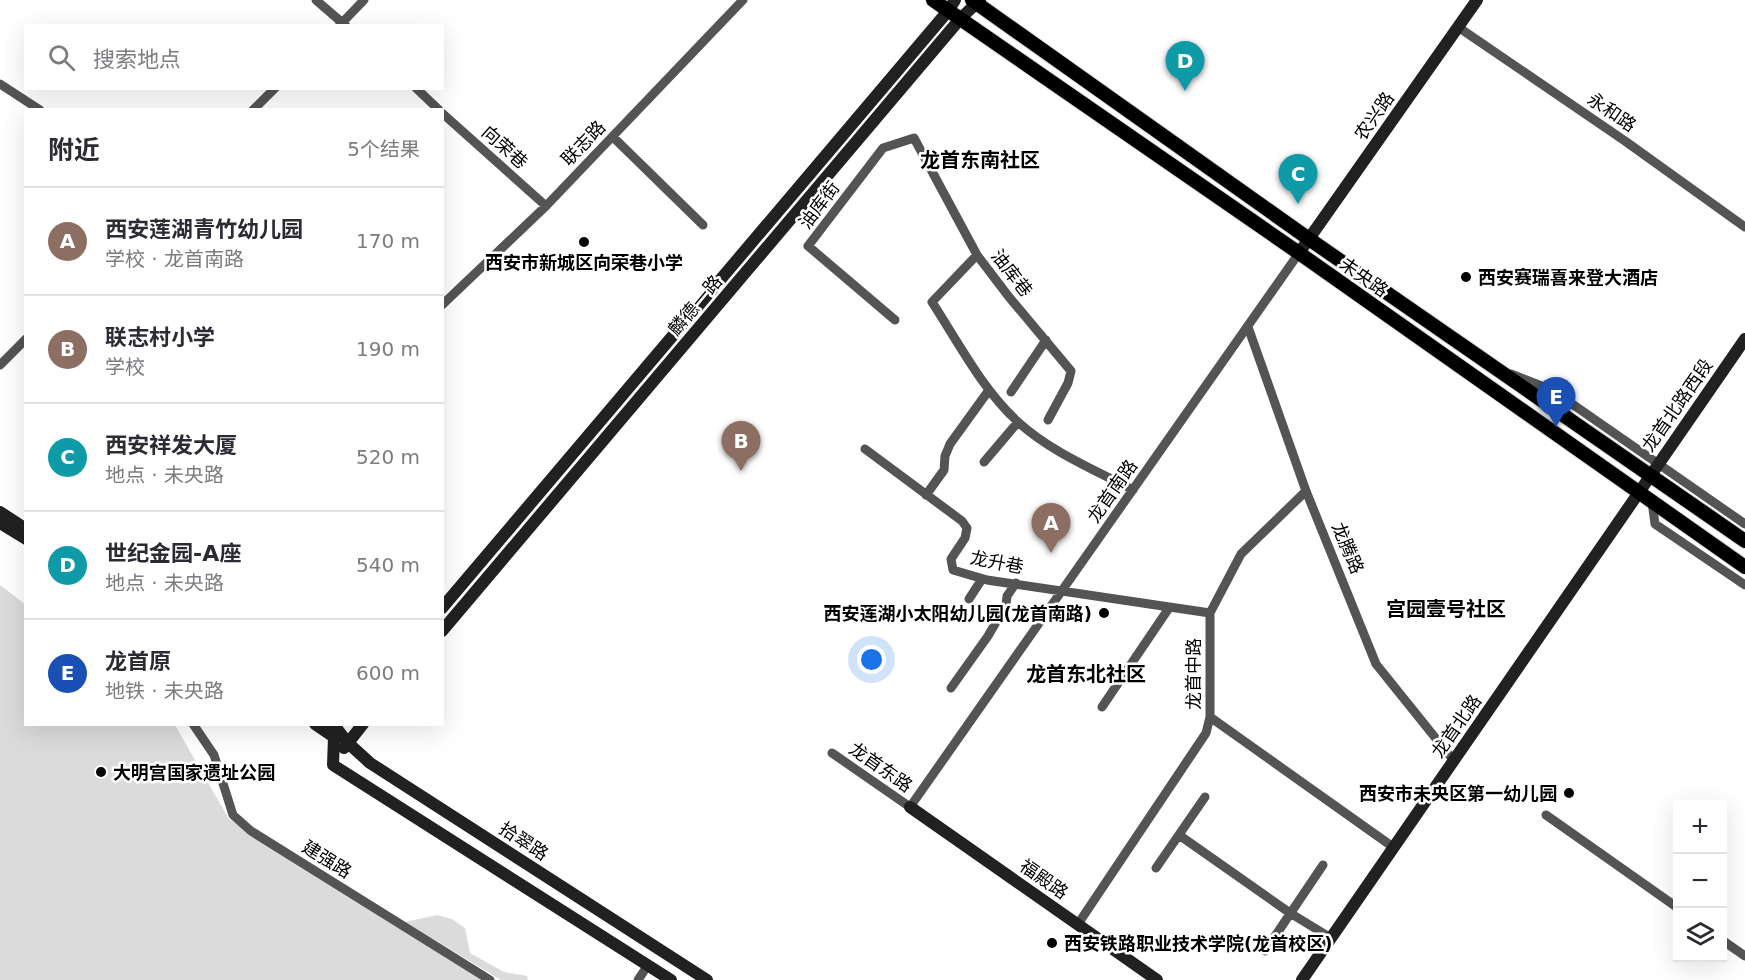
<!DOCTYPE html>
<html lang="zh">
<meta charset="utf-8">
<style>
:root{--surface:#fff;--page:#f2f2f3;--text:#2b2b33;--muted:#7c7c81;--line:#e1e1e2;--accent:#7c3aed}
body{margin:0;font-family:"DejaVu Sans","Noto Sans SC",sans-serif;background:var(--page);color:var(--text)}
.controls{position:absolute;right:18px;bottom:18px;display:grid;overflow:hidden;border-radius:0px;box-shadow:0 6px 24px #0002}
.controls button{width:54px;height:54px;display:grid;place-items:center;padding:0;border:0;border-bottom:2px solid var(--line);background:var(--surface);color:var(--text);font:30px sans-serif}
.you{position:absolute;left:872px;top:660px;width:21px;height:21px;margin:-15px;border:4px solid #fff;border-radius:50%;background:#1a73e8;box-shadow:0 0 0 9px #1a73e833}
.badge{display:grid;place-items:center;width:39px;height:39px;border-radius:50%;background:var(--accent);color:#fff;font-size:20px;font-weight:700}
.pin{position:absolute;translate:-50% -50px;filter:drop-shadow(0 2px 3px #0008)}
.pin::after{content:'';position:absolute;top:32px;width:21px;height:18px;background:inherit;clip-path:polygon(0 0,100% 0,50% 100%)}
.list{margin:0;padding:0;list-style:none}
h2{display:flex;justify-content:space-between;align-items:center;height:78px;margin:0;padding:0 24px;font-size:26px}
h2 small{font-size:20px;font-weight:400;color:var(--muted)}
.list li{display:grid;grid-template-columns:39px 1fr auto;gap:18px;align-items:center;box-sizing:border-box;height:108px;padding:0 24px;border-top:2px solid var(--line)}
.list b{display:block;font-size:22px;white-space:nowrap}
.list p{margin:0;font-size:20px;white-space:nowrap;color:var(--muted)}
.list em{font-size:20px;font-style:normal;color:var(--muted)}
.icon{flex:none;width:33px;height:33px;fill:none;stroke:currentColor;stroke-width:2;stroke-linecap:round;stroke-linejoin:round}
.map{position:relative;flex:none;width:1745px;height:980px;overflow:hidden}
.search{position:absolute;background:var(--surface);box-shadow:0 6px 24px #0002;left:24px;top:24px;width:420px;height:66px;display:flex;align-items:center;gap:15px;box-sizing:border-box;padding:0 21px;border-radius:0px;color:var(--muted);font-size:22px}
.panel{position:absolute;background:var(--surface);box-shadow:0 6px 24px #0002;left:24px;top:108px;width:420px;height:618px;border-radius:0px}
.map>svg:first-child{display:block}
.green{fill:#dbdbdb}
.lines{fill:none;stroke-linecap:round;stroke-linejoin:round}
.primary-casing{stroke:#dbdbdb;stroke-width:16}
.street{stroke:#545454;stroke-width:9}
.secondary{stroke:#212121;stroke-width:12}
.primary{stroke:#000;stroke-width:14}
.poi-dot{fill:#000;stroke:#fff;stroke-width:2}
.labels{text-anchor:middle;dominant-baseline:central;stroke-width:5;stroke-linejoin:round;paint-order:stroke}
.street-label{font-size:18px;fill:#000;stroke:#fff}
.poi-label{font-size:18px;font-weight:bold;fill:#000;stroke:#fff;text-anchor:start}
.neighbourhood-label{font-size:20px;font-weight:bold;fill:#000;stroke:#fff}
</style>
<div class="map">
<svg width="1745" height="980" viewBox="0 0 1745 980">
<rect width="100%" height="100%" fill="#fff"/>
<path class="green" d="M0,585L25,604L26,724L175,725L229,819L486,980H0Z
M437,915L452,919L465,928L470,953L504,972L527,976L528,980H501L405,922Z"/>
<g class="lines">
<g class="primary-casing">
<path id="primary" d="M933,0L1299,253L1745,567
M972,0L1309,239L1745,541"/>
</g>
<path class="street" d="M316,0L346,26
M339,26L364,0
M1458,27L1625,141L1745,227
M0,84L40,110
M416,88L439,110
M253,110L275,88
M442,113L546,206
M613,137L703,225
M977,255L932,302C958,342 982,389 1018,422C1051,452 1095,470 1133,490
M442,305L546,206L743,0
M895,320L808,246L883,148L914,138L977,255L1009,297L1071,371L1068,383L1048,420
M1248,327L1306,491L1376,664L1454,761
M0,365L26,339
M1511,374L1552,390L1745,524
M1011,392L1046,340
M865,449L962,521L967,528L965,538L951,559L953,570L987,580L1210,613
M984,462L1018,422
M926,495L944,470L945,456L950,444L989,390
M1652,502L1655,524L1745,585
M969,599L982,579
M951,688L988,636L1006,605L1007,596L1016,583
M1102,707L1169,608
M1210,717L1393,847
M193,724L214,755L233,815L251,831L490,980
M832,753L910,807L1299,253
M1546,815L1678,908
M1179,835L1290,913L1331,938
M1156,868L1205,797
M1078,924L1206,733L1210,717V613L1241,554L1306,491
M1722,940L1745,956
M1265,951L1323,865
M638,980L648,965"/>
<path class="secondary" d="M1299,253L1477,0
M0,512L26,529
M0,523L26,539
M442,608L948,11L955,0
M442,631L960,19L980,0
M315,724L334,737L333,765L671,980
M329,724L338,730L347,742L370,763L707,980
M344,748L363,724
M910,807L1157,980
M1302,980L1745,339"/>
<use href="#primary" class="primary"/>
</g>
<g class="poi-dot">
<circle cx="584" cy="242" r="6"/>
<circle cx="1466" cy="277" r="6"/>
<circle cx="1104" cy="613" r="6"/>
<circle cx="101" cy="772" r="6"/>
<circle cx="1569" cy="793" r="6"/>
<circle cx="1052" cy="943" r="6"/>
</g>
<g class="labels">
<g class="street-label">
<text transform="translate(1612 112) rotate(34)">永和路</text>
<text transform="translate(1374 116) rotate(-55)">农兴路</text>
<text transform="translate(583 143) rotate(-46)">联志路</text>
<text transform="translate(505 147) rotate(42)">向荣巷</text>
<text transform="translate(819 205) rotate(-53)">油库街</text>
<text transform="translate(1012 273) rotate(52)">油库巷</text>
<text transform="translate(1364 277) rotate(35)">未央路</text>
<text transform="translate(695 305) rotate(-50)">麟德一路</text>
<text transform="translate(1677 405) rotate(-55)">龙首北路西段</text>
<text transform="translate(1112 491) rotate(-55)">龙首南路</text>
<text transform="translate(1348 548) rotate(67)">龙腾路</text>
<text transform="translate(997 562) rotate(11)">龙升巷</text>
<text transform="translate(1193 674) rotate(-90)">龙首中路</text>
<text transform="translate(1456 726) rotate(-55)">龙首北路</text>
<text transform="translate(881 767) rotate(35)">龙首东路</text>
<text transform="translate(524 841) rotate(33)">拾翠路</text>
<text transform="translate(327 859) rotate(32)">建强路</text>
<text transform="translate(1044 879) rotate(35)">福殿路</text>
</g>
<g class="poi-label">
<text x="584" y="262" text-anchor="middle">西安市新城区向荣巷小学</text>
<text x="1478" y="277">西安赛瑞喜来登大酒店</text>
<text x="1092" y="613" text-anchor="end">西安莲湖小太阳幼儿园(龙首南路)</text>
<text x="113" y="772">大明宫国家遗址公园</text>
<text x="1557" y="793" text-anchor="end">西安市未央区第一幼儿园</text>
<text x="1064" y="943">西安铁路职业技术学院(龙首校区)</text>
</g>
<g class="neighbourhood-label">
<text x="980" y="160">龙首东南社区</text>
<text x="1446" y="609">宫园壹号社区</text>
<text x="1086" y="674">龙首东北社区</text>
</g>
</g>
</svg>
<div class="controls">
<button>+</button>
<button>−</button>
<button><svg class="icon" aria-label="layers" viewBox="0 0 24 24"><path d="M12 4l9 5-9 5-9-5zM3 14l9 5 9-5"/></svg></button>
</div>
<div class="you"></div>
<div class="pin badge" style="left:1051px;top:553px;background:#8d6e63">A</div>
<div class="pin badge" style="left:741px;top:471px;background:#8d6e63">B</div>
<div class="pin badge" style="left:1298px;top:204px;background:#0f9aa8">C</div>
<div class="pin badge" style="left:1185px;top:91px;background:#0f9aa8">D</div>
<div class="pin badge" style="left:1556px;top:427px;background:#1a4fb4">E</div>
<div class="search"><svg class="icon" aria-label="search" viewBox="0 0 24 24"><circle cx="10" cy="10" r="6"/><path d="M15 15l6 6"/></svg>搜索地点</div>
<section class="panel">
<h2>附近<small>5个结果</small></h2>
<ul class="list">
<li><span class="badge" style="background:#8d6e63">A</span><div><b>西安莲湖青竹幼儿园</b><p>学校 · 龙首南路</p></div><em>170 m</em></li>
<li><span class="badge" style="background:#8d6e63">B</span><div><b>联志村小学</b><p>学校</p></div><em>190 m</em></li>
<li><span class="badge" style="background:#0f9aa8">C</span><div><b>西安祥发大厦</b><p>地点 · 未央路</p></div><em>520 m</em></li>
<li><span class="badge" style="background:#0f9aa8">D</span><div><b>世纪金园-A座</b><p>地点 · 未央路</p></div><em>540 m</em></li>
<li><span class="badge" style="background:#1a4fb4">E</span><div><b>龙首原</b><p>地铁 · 未央路</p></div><em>600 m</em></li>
</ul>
</section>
</div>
